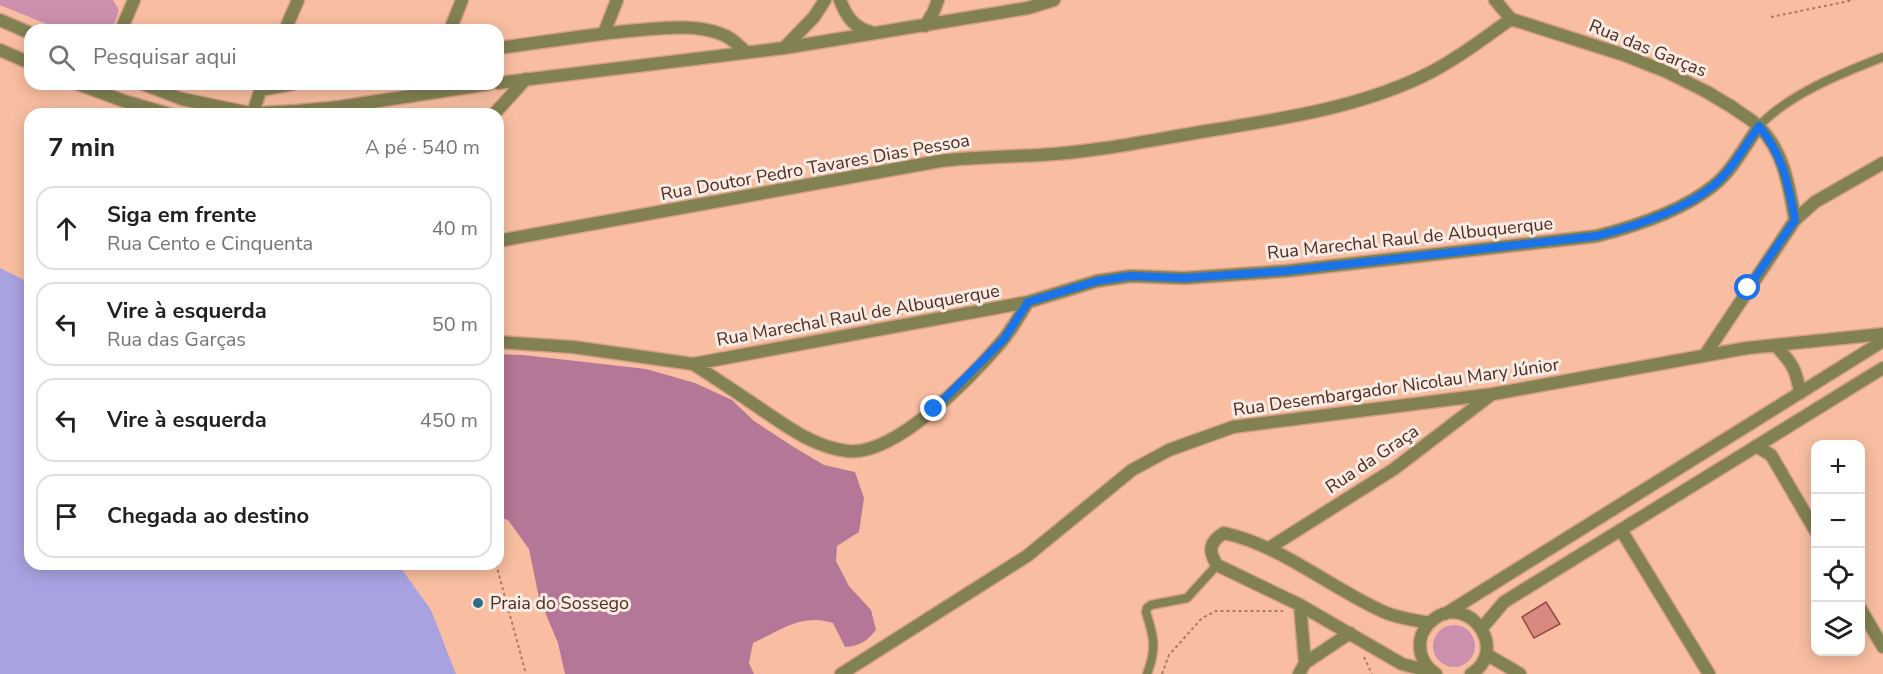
<!DOCTYPE html>
<html lang="pt">
<meta charset="utf-8">
<style>
:root{--surface:#fff;--page:#f2f2f2;--text:#202124;--muted:#757577;--line:#e0e0e0}
body{margin:0;font-family:"Nunito Sans",sans-serif;background:var(--page);color:var(--text)}
.controls{position:absolute;right:18px;bottom:18px;display:grid;overflow:hidden;border-radius:12px;box-shadow:0 3px 15px #0003}
.controls button{width:54px;height:54px;display:grid;place-items:center;padding:0;border:0;border-bottom:2px solid var(--line);background:var(--surface);color:var(--text);font:30px sans-serif}
.stop{position:absolute;width:18px;height:18px;margin:-14px;border:4px solid #1a73e8;border-radius:50%;background:#fff}
.stop.end{background:#1a73e8;border-color:#fff;box-shadow:0 2px 6px #0008}
.list{margin:0;padding:0;list-style:none}
h2{display:flex;justify-content:space-between;align-items:center;height:78px;margin:0;padding:0 24px;font-size:26px}
h2 small{font-size:20px;font-weight:400;color:var(--muted)}
.list li{display:grid;grid-template-columns:39px 1fr auto;gap:18px;align-items:center;box-sizing:border-box;height:84px;margin:0 12px 12px;padding:0 12px;border:2px solid var(--line);border-radius:18px}
.list b{display:block;font-size:22px;white-space:nowrap}
.list p{margin:0;font-size:20px;white-space:nowrap;color:var(--muted)}
.list em{font-size:20px;font-style:normal;color:var(--muted)}
.icon{flex:none;width:33px;height:33px;fill:none;stroke:currentColor;stroke-width:2;stroke-linecap:round;stroke-linejoin:round}
.map{position:relative;flex:none;width:1883px;height:674px;overflow:hidden}
.search{position:absolute;background:var(--surface);box-shadow:0 3px 15px #0003;left:24px;top:24px;width:480px;height:66px;display:flex;align-items:center;gap:15px;box-sizing:border-box;padding:0 21px;border-radius:18px;color:var(--muted);font-size:22px}
.panel{position:absolute;background:var(--surface);box-shadow:0 3px 15px #0003;left:24px;top:108px;width:480px;height:462px;border-radius:18px}
.map>svg:first-child{display:block}
.green{fill:#cc90ae}
.forest{fill:#b57797}
.water{fill:#a8a3e0}
.building{fill:#d98a80;stroke:#924b43;stroke-width:1.5}
.lines{fill:none;stroke-linecap:round;stroke-linejoin:round}
.service-casing{stroke:#d39f85;stroke-width:11}
.pedestrian-casing{stroke:#d39f85;stroke-width:15}
.minor-casing{stroke:#d39f85;stroke-width:15}
.tertiary-casing{stroke:#d39f85;stroke-width:15}
.path{stroke:#a87b65;stroke-width:2;stroke-dasharray:3 3;stroke-linecap:butt}
.service{stroke:#818151;stroke-width:8}
.pedestrian{stroke:#818151;stroke-width:12}
.minor{stroke:#818151;stroke-width:12}
.tertiary{stroke:#818151;stroke-width:12}
.route{stroke:#1a73e8;stroke-width:8}
.poi-dot{fill:#326d85;stroke:#f9eae3;stroke-width:2}
.labels{text-anchor:middle;dominant-baseline:central;stroke-width:6;stroke-linejoin:round;paint-order:stroke}
.street-label{font-size:18px;fill:#4c2f20;stroke:#f9eae3}
.poi-label{font-size:18px;fill:#4c2f20;stroke:#f9eae3;text-anchor:start}
</style>
<div class="map">
<svg width="1883" height="674" viewBox="0 0 1883 674">
<rect width="100%" height="100%" fill="#f9bea1"/>
<path class="green" d="M0,0H113L119,10L112,30H61L0,5Z
M1433 646a21 21 0 1 1 42 0a21 21 0 1 1-42 0Z"/>
<path class="forest" d="M498,354L523,355L646,369L695,383L732,400L754,421L792,446L824,465L855,472L864,498L859,532L837,546L836,561L849,586L871,610L876,630C867,641 860,646 845,647L833,623C802,613 781,630 753,643L749,663L754,674H565L558,643L539,598L529,549L508,520L498,517Z"/>
<path class="water" d="M0,268L30,283V370L27,377L30,393V564H398L431,610L456,674H0Z"/>
<path class="building" d="M1546,602L1560,624L1534,638L1522,617Z"/>
<g class="lines">
<g class="service-casing">
<path id="service" d="M1759,126C1789,94 1842,73 1883,57
M1147,674C1157,649 1154,637 1146,612L1147,608L1151,605L1187,598L1217,565"/>
</g>
<g class="pedestrian-casing">
<path id="pedestrian" d="M1707,92L1732,107"/>
</g>
<g class="minor-casing">
<path id="minor" d="M1495,0L1511,19L1624,55L1667,72L1707,92
M121,30L134,0
M285,30L298,0
M450,30L462,0
M604,33L617,0
M498,48C545,42 592,34 639,30C665,28 695,24 721,34C731,37 738,45 746,52
M260,90L293,84
M1732,107C1741,114 1752,119 1759,127C1784,151 1789,187 1795,220
M253,113L262,85
M494,114L526,79
M498,241L940,161C973,157 1006,157 1040,155C1096,152 1151,140 1207,131C1279,119 1352,109 1419,78C1452,63 1481,40 1511,19
M498,342L573,347L693,364L1028,302L1097,281L1131,276L1184,278L1286,271L1597,236C1636,226 1682,211 1713,186C1732,171 1745,146 1759,126
M1775,345C1792,363 1796,368 1800,393
M1705,355L1795,220L1815,202L1883,163
M693,364C715,378 736,392 758,407C785,425 813,447 847,451C896,457 973,375 1003,340C1012,329 1020,315 1028,302
M1756,446L1771,455L1816,532
M1621,530L1709,674
M1269,548L1394,469L1492,394
M1300,605L1305,663
M1860,608L1883,647
M1429,623C1415,620 1397,618 1384,612C1330,588 1283,546 1224,533C1209,542 1208,551 1217,565L1300,605L1402,664L1433,672
M841,674L1027,556L1132,470L1169,450L1233,427L1493,394L1747,348L1883,334
M1299,674L1305,663L1350,633"/>
</g>
<g class="tertiary-casing">
<path id="tertiary" d="M840,0C846,16 854,28 871,32
M0,20L30,33
M925,26L933,13L938,0
M784,48L814,17L825,0
M0,50L30,63
M498,83L784,48L1028,8L1054,0
M78,84L124,101L169,114
M143,84L182,99L245,112
M237,114L298,111L339,107L489,84
M1445,614L1883,341
M1482,628L1504,602L1883,368
M1486,654L1520,674
M1436,674C1425,667 1419,655 1420,642C1421,633 1426,625 1434,619C1469,593 1510,650 1471,674"/>
</g>
<path class="path" d="M1771,17L1854,0
M58,84L67,88
M496,564L526,674
M1364,657L1372,674
M1162,674L1169,655L1202,618L1216,611H1283"/>
<use href="#service" class="service"/>
<use href="#pedestrian" class="pedestrian"/>
<use href="#minor" class="minor"/>
<use href="#tertiary" class="tertiary"/>
</g>
<g class="lines">
<path class="route" d="M934,409L1004,339L1028,302L1097,281L1131,276L1184,278L1286,271L1597,236C1636,226 1682,211 1713,186C1732,170 1745,146 1759,126C1783,156 1788,183 1795,220L1748,288"/>
</g>
<circle class="poi-dot" cx="478" cy="603" r="6"/>
<g class="labels">
<g class="street-label">
<text transform="translate(1648 48) rotate(22)">Rua das Garças</text>
<text transform="translate(815 167) rotate(-10)">Rua Doutor Pedro Tavares Dias Pessoa</text>
<text transform="translate(1410 238) rotate(-6)">Rua Marechal Raul de Albuquerque</text>
<text transform="translate(858 315) rotate(-10)">Rua Marechal Raul de Albuquerque</text>
<text transform="translate(1396 387) rotate(-8)">Rua Desembargador Nicolau Mary Júnior</text>
<text transform="translate(1372 459) rotate(-34)">Rua da Graça</text>
</g>
<g class="poi-label">
<text x="490" y="603">Praia do Sossego</text>
</g>
</g>
</svg>
<div class="controls">
<button>+</button>
<button>−</button>
<button><svg class="icon" aria-label="locate" viewBox="0 0 24 24"><circle cx="12" cy="12" r="6"/><path d="M12 2v4M12 18v4M2 12h4M18 12h4"/></svg></button>
<button><svg class="icon" aria-label="layers" viewBox="0 0 24 24"><path d="M12 4l9 5-9 5-9-5zM3 14l9 5 9-5"/></svg></button>
</div>
<div class="stop" style="left:1748px;top:288px"></div>
<div class="stop end" style="left:934px;top:409px"></div>
<div class="search"><svg class="icon" aria-label="search" viewBox="0 0 24 24"><circle cx="10" cy="10" r="6"/><path d="M15 15l6 6"/></svg>Pesquisar aqui</div>
<section class="panel">
<h2>7 min<small>A pé · 540 m</small></h2>
<ul class="list">
<li><svg class="icon" aria-label="ahead" viewBox="0 0 24 24"><path d="M12 20V5M6 11l6-6 6 6"/></svg><div><b>Siga em frente</b><p>Rua Cento e Cinquenta</p></div><em>40 m</em></li>
<li><svg class="icon" aria-label="left" viewBox="0 0 24 24"><path d="M17 20v-9H6M10 6l-5 5 5 5"/></svg><div><b>Vire à esquerda</b><p>Rua das Garças</p></div><em>50 m</em></li>
<li><svg class="icon" aria-label="left" viewBox="0 0 24 24"><path d="M17 20v-9H6M10 6l-5 5 5 5"/></svg><div><b>Vire à esquerda</b></div><em>450 m</em></li>
<li><svg class="icon" aria-label="arrive" viewBox="0 0 24 24"><path d="M6 21V4h12l-3 4 3 4H6"/></svg><div><b>Chegada ao destino</b></div></li>
</ul>
</section>
</div>
